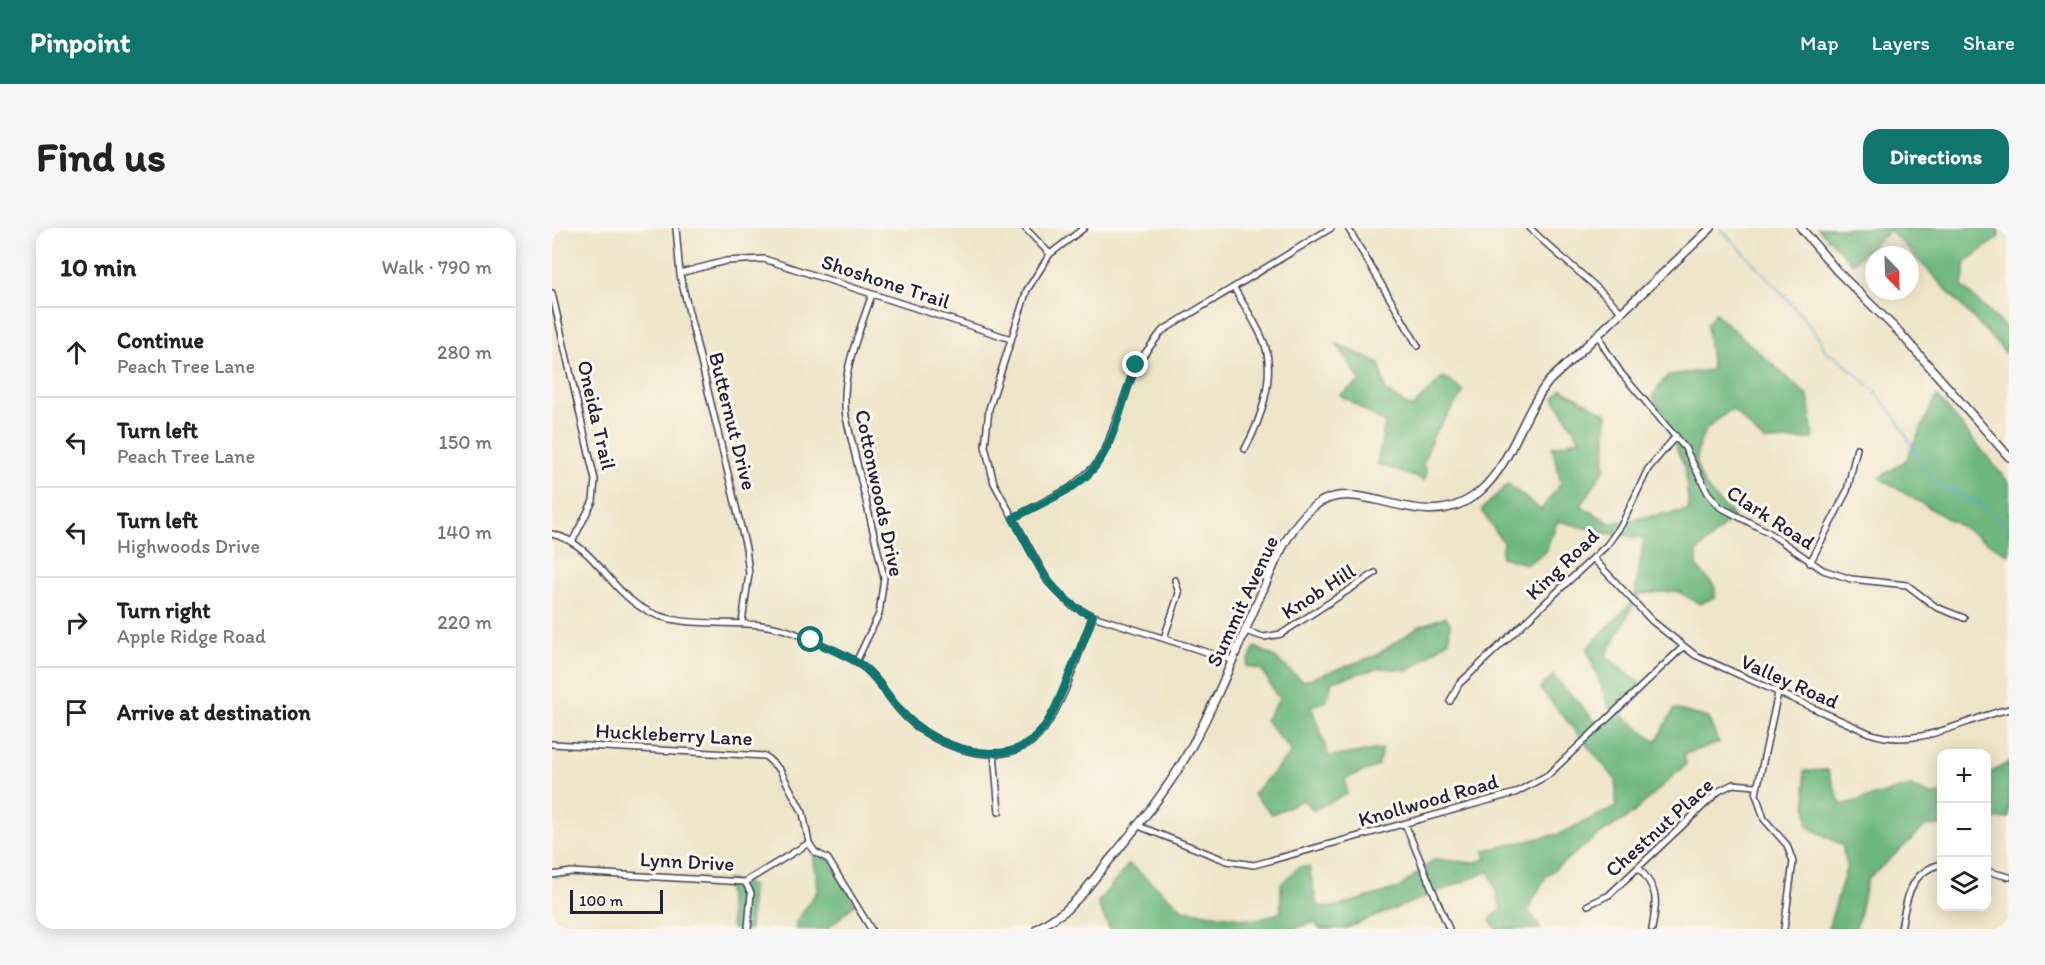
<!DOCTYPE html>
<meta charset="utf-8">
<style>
:root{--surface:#fff;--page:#f6f6f6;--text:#222;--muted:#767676;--line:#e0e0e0;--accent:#0f766e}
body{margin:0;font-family:Itim,sans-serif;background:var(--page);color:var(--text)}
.controls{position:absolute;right:18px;bottom:18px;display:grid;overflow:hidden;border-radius:12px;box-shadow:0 3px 15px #0003}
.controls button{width:54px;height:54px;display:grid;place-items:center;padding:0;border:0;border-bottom:2px solid var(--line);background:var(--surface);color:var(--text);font:30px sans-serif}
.compass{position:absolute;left:1313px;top:18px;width:54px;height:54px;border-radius:50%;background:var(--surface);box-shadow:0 3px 15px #0003;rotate:157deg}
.scale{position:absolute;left:18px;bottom:15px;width:93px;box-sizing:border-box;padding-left:6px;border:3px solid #22223b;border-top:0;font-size:16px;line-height:21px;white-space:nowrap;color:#22223b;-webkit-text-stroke:4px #fbf7ec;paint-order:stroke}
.stop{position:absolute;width:18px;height:18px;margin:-14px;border:4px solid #0f766e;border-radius:50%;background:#fff}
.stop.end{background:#0f766e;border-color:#fff;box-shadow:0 2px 6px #0008}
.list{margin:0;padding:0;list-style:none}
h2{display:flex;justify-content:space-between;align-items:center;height:78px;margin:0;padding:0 24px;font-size:26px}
h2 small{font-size:20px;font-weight:400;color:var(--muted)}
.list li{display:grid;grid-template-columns:39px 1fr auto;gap:18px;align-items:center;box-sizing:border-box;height:90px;padding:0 24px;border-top:2px solid var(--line)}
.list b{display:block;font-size:22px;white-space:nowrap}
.list p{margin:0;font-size:20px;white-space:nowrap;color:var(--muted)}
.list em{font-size:20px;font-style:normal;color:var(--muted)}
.icon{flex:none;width:33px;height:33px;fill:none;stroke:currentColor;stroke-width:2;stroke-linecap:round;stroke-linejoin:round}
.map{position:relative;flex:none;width:1457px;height:701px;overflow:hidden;border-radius:18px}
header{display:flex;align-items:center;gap:36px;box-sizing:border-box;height:84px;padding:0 30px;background:var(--accent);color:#fff}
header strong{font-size:28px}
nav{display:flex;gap:33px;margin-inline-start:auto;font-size:21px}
.intro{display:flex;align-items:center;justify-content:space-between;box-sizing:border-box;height:144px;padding:0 36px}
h1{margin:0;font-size:42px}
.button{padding:15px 27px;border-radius:18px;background:var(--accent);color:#fff;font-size:21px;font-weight:700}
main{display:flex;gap:36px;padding:0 36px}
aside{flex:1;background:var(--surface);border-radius:18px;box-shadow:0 3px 15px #0003}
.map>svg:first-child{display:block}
.forest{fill:#6eb87e;stroke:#486d5c;stroke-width:1.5}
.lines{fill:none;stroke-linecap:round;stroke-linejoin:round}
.stream{stroke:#51a8ce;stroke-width:1.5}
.street-casing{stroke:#413f50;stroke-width:8}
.secondary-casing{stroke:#413f50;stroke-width:10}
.street{stroke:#fff;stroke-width:5}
.secondary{stroke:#fff;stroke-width:7}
.route{stroke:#0f766e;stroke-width:8}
.labels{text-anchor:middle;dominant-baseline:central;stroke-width:6;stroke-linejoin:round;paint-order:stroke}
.street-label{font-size:21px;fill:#22223b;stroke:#fbf7ec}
</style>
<header>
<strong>Pinpoint</strong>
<nav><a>Map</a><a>Layers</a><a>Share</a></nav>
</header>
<div class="intro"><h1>Find us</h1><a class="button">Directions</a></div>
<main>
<aside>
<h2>10 min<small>Walk · 790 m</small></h2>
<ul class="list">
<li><svg class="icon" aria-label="ahead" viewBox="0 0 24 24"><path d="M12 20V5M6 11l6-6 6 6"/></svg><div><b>Continue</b><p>Peach Tree Lane</p></div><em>280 m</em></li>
<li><svg class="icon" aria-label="left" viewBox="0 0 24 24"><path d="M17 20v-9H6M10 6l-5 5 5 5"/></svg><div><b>Turn left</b><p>Peach Tree Lane</p></div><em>150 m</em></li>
<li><svg class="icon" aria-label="left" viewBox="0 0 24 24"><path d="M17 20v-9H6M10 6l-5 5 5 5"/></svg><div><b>Turn left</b><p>Highwoods Drive</p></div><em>140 m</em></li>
<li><svg class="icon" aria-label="right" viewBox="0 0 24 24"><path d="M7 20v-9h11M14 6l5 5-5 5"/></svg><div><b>Turn right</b><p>Apple Ridge Road</p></div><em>220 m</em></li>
<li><svg class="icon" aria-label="arrive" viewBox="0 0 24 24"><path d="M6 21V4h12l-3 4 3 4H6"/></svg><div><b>Arrive at destination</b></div></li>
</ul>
</aside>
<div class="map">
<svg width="1457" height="701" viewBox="0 0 1457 701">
<rect width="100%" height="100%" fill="#fbf7ec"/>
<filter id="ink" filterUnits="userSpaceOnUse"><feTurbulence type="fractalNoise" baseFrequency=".0167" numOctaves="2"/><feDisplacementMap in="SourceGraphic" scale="12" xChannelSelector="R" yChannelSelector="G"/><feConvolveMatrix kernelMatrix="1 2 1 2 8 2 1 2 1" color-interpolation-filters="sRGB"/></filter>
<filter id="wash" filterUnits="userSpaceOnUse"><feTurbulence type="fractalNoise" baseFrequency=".008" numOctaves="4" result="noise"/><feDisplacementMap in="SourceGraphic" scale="24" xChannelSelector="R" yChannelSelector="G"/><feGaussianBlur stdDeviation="1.35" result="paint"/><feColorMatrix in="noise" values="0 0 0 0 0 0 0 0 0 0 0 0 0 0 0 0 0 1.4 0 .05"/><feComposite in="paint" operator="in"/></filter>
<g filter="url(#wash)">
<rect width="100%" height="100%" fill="#eee5c8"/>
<path class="forest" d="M1266,0H1446L1447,9L1414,34L1410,58L1457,103V128L1338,2L1300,35Z
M1163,85L1256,168L1261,211L1212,213L1180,181C1173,187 1160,194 1154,202C1131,240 1155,264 1182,288L1145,324V339L1163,359V369L1148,376L1125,363L1087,366L1054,428L1093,460L1066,483L1104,514L1122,481L1156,490L1167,515L1132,526L1134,536L1079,587L1044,609L994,648L976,682L989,701H944L938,692L949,681L938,643L792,701H767L763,694L740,701H558L545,675L577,636L632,682L705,692L729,684V656L747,639H757L765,678L783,679L847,660L883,631L921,635L934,631L932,622L1007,606L1064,579V552L988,460L1001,448L1048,498L1060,487L1035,421L1082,372L1092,310L1058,306L1006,293L992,326L974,336L949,329L951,314L929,282L956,256L989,282L1009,255L1000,219L1028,211L1002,170L1010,161L1055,186L1053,240L1029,278L1058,295L1137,282L1133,240L1101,167L1116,147L1160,142L1155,97Z
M785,116L828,136L833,163L860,180L891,149L912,163L881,208L871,236L875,245L872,252L825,236L833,195L788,167L809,153Z
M1385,168L1457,255V327L1327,250L1354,232Z
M894,389L898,395L897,412L858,442L827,440L780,453L775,473L759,478L777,529L830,521L826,538L793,551L795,566L761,582L751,572L720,586L701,566L740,524L713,492L727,472L710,442L694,438L703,419L719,427L751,453L823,428L868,398Z
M1457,534V590L1435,592V547Z
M1276,542L1289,577L1359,558L1378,567L1389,566V597L1374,598L1315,652L1304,701H1276L1295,638L1290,617L1256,599L1252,543Z
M261,624L276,628L304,675L275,701H244V694L266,662Z
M174,652L200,657L198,701H180Z"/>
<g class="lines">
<path class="stream" d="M1168,0L1235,70L1267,110L1274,124L1286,130L1322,162L1343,188L1374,243L1388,258L1430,276L1457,299"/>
</g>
</g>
<g filter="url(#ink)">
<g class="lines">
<g class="street-casing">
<path id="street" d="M124,0L128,47L194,320L197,346L190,394
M473,0L498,26
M532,0L498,26L475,62L437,181L433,218L442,255L496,354L520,378L541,388L679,432
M796,0L866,118
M978,0C1007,30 1041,52 1068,83
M128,45L174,33L212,31L459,111
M682,60C692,78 706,97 713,117C723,150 709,192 693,221
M0,65L43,252L41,273L20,314
M1046,105L1052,119L1069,145L1133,220L1156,265L1168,279L1216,304L1271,342L1299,351L1355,357L1384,379L1412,390
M461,290L518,260L543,238L554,220L584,137L610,103L779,0
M0,306C42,316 55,359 90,380C136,408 199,383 249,408C271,418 296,426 314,441C331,456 340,478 358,493C392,523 460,545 492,501C515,468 526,425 541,388
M1041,330L1100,393L1143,427L1317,505C1367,522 1410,492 1457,481
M1258,335L1295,263L1305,220
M693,403L712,409L729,406L823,345
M612,410L627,365L623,352
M304,434L327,386L332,349L294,189C288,145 307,106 320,66
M1226,465L1204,566L1212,591L1235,617L1241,634L1232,701
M898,473L907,456L1055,317L1070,296L1096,241L1124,208
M0,516L213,528L228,542L251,585L257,615
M442,525L447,584
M853,596L897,701
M584,597L675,633L702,637L963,565L996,547L1131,419
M257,615L263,624L276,631L319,701
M1087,640C1107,663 1105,672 1100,701
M1434,643L1457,649
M0,647L19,644L193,654L257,615
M193,654L199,665L196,701
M1036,677L1057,667L1167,563L1181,556L1204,558
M1349,701C1354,673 1357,643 1390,636"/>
</g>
<g class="secondary-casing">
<path id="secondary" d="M1249,0L1285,43L1348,105L1457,229
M485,701L513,683L531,665C567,619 609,574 637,523C665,473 686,418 709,366C722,338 735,301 760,280C806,240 869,313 927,264C960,236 970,186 997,153L1159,0"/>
</g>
<use href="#street" class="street"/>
<use href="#secondary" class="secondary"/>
</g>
</g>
<g class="lines" filter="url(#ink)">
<path class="route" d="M259,412C281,422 305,430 322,449C335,464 344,481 360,494C378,510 402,520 426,524C482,532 497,497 515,452C524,431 533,409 541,388C497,371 482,328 461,290C483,278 510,268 530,252C563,226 568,175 584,137"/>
</g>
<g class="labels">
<g class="street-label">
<text transform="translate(334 53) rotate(18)">Shoshone Trail</text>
<text transform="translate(45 187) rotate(77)">Oneida Trail</text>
<text transform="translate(181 193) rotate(76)">Butternut Drive</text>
<text transform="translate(328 265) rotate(78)">Cottonwoods Drive</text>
<text transform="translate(1219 289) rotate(33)">Clark Road</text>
<text transform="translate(1010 336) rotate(-44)">King Road</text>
<text transform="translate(766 363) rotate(-33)">Knob Hill</text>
<text transform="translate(690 373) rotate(-65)">Summit Avenue</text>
<text transform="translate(1238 453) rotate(24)">Valley Road</text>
<text transform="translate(122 506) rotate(3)">Huckleberry Lane</text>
<text transform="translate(876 572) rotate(-16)">Knollwood Road</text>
<text transform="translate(1107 599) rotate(-42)">Chestnut Place</text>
<text transform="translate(135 633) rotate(3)">Lynn Drive</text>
</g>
</g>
</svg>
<div class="controls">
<button>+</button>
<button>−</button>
<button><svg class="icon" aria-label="layers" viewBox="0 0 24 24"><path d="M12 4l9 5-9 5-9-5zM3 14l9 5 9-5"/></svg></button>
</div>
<svg class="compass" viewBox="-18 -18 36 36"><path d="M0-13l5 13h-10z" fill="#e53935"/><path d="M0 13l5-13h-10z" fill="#767676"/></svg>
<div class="scale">100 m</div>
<div class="stop" style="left:259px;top:412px"></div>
<div class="stop end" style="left:584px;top:137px"></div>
</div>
</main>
